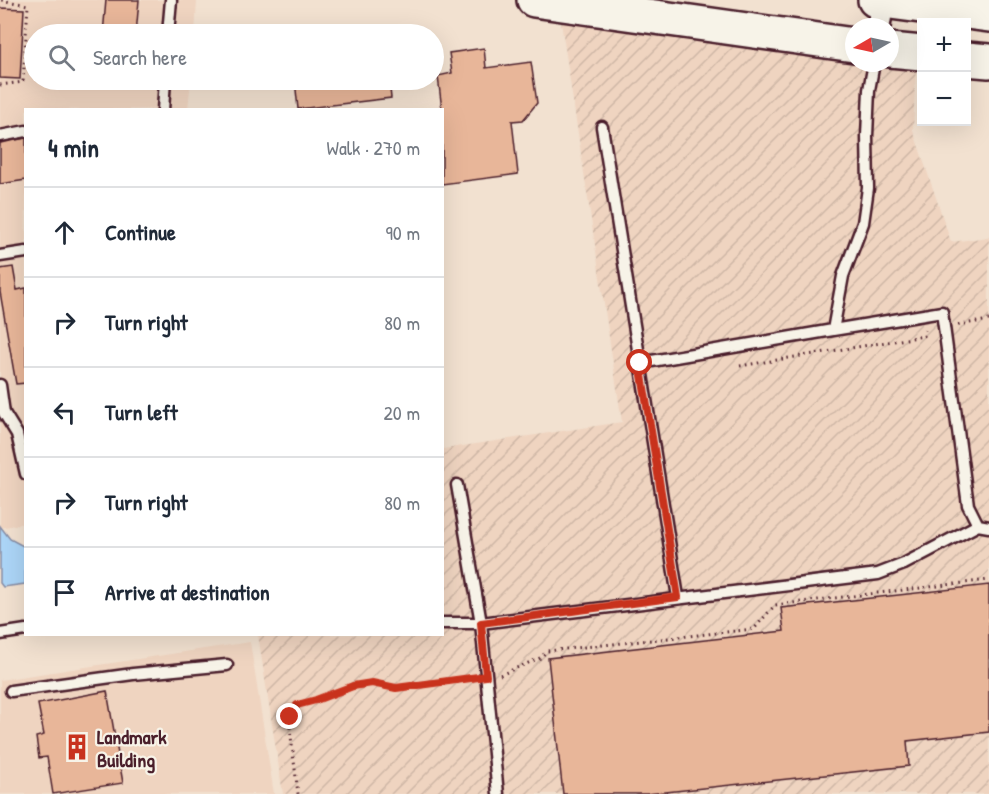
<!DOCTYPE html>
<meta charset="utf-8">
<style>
:root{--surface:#fff;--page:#f6f6f7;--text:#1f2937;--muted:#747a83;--line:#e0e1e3}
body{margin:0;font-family:"Patrick Hand",sans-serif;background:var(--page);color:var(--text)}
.controls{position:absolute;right:18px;top:18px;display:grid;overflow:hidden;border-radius:0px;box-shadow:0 6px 24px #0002}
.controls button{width:54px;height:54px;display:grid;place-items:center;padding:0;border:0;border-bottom:2px solid var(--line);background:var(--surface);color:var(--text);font:30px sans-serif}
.compass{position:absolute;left:845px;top:18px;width:54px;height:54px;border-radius:50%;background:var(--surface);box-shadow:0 6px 24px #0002;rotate:261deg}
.stop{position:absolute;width:18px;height:18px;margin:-14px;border:4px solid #c8321e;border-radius:50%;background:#fff}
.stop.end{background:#c8321e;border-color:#fff;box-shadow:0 2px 6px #0008}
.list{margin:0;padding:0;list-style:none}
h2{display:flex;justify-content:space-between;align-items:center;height:78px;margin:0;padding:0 24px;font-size:26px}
h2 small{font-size:20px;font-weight:400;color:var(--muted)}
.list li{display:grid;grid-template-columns:39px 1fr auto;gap:18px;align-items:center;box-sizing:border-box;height:90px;padding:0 24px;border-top:2px solid var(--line)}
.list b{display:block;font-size:22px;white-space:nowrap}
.list em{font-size:20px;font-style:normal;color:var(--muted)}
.icon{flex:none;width:33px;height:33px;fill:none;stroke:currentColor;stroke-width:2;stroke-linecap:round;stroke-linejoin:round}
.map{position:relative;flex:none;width:989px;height:794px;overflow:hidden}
.search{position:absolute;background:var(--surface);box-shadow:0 6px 24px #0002;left:24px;top:24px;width:420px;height:66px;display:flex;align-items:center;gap:15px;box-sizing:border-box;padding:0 21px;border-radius:33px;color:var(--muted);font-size:22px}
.panel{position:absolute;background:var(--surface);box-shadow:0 6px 24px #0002;left:24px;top:108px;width:420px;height:528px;border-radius:0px}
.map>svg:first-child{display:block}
.built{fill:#efd4c0}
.industrial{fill:url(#industrial-furrows)}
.water{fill:#acd5f7;stroke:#858ca5;stroke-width:1.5}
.building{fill:#e8b699;stroke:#4a1f2b;stroke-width:1.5}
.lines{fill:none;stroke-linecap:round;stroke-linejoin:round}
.lane-casing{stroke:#4a1f2b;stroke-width:15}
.street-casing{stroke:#4a1f2b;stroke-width:26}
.primary-casing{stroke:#4a1f2b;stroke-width:38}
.path{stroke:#4a1f2b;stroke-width:3;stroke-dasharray:1.5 4.5;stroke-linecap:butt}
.lane{stroke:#f7f3e8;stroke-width:10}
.street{stroke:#f7f3e8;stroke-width:21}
.primary{stroke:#f7f3e8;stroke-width:33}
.route{stroke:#c8321e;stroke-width:8}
.labels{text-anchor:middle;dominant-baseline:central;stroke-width:4.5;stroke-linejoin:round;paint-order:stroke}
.poi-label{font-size:20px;font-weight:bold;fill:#4a1f2b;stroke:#f7f3e8;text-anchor:start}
</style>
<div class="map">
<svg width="989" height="794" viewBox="0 0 989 794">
<defs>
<pattern id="industrial-furrows" width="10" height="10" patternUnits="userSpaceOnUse" patternTransform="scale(1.5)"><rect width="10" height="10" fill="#efd4c0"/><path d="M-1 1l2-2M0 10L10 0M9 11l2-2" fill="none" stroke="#ceb6a5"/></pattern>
</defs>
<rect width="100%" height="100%" fill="#f2e1d0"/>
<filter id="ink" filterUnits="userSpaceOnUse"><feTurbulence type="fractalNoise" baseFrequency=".0167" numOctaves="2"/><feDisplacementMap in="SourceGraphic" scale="12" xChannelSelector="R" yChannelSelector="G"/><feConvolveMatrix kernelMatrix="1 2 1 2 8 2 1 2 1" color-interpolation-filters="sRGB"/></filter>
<g filter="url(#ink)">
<path class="built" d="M0,0H197L195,34H34V80H191L188,109L26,110L25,523L0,528Z
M250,642L274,794H0V680Z"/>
<path class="industrial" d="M561,22L854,61V63H871L916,69L913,130L951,242L989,237V794H283L258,635L442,634L443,449L622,422Z"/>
<path class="water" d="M0,526L10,539L25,547V584L3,587L0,583Z"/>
<path class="building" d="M106,0H139L136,34H103Z
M0,8L24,9L20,79L0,78Z
M484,48L486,68L531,62L537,103L523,120L512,121L518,174L442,184V110L438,76L452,73L449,53Z
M295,80H389L391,98L298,109Z
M26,138V180L0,184V143Z
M13,267L17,290L26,288V383L16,384L0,292V269Z
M989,585V732L907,741L909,766L647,794H563L548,658L784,631L781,608Z
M107,691L123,783L53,794L47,757L39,758L36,737L44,735L38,704Z"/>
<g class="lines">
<g class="lane-casing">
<path id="lane" d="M168,34L171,0
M163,110L165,80
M602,127L678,597
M0,136L26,131
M0,256L26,252
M833,330L942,312L968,505L978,525
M640,363L833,330L843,276L863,223L868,188L867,136L869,90L874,63
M0,385L4,413L17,434L26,474
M457,485L481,623L498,794
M442,623H481L878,574L904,564L978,525L989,527
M0,634L26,630
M11,691L133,674L227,665"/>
</g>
<g class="street-casing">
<path id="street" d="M879,27L883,0"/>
</g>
<g class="primary-casing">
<path id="primary" d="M534,0L854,45
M875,0L989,15
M890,50L922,53
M966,59L989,61"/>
</g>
<path class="path" d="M0,85L23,82L28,5L1,0
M958,325L989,320
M740,366L924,336L925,330
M500,675L540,658L547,651L754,629L775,605L989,580
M298,794L290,728V717L297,705L316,700L353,686L372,683L396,688L472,678"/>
<use href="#lane" class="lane"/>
<use href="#street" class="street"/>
<use href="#primary" class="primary"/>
</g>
</g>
<g class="lines" filter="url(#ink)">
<path class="route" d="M290,717L297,705L316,700L353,686L372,683L396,688L486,676L481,623L678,597L640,363"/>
</g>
<defs>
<g id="building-bare" transform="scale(2.07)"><path d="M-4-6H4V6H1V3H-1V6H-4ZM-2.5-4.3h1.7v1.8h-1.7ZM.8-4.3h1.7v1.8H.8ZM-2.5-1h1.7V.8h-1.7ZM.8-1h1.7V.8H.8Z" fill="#c8321e" stroke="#f7f3e8" stroke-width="2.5" paint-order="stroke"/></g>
</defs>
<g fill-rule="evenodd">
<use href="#building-bare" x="77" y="747"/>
</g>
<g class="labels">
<g class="poi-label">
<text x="97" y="736">Landmark<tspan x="97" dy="23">Building</tspan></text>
</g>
</g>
</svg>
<div class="controls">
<button>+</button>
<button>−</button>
</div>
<svg class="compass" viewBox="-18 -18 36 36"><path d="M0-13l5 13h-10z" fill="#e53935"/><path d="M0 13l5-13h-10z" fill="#747a83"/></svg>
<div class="stop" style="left:640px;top:363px"></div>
<div class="stop end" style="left:290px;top:717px"></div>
<div class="search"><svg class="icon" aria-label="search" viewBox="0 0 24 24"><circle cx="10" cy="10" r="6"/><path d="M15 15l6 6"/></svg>Search here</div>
<section class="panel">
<h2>4 min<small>Walk · 270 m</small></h2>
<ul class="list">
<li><svg class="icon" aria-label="ahead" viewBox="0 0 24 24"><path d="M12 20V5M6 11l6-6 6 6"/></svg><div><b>Continue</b></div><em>90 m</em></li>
<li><svg class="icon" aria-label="right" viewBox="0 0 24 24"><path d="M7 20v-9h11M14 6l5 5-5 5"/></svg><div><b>Turn right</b></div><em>80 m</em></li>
<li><svg class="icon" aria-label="left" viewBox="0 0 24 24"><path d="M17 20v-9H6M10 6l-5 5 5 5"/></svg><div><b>Turn left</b></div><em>20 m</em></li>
<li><svg class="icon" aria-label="right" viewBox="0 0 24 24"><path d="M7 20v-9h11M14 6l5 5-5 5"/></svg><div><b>Turn right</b></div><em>80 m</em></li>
<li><svg class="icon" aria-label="arrive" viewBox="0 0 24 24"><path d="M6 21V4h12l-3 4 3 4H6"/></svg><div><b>Arrive at destination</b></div></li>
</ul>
</section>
</div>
